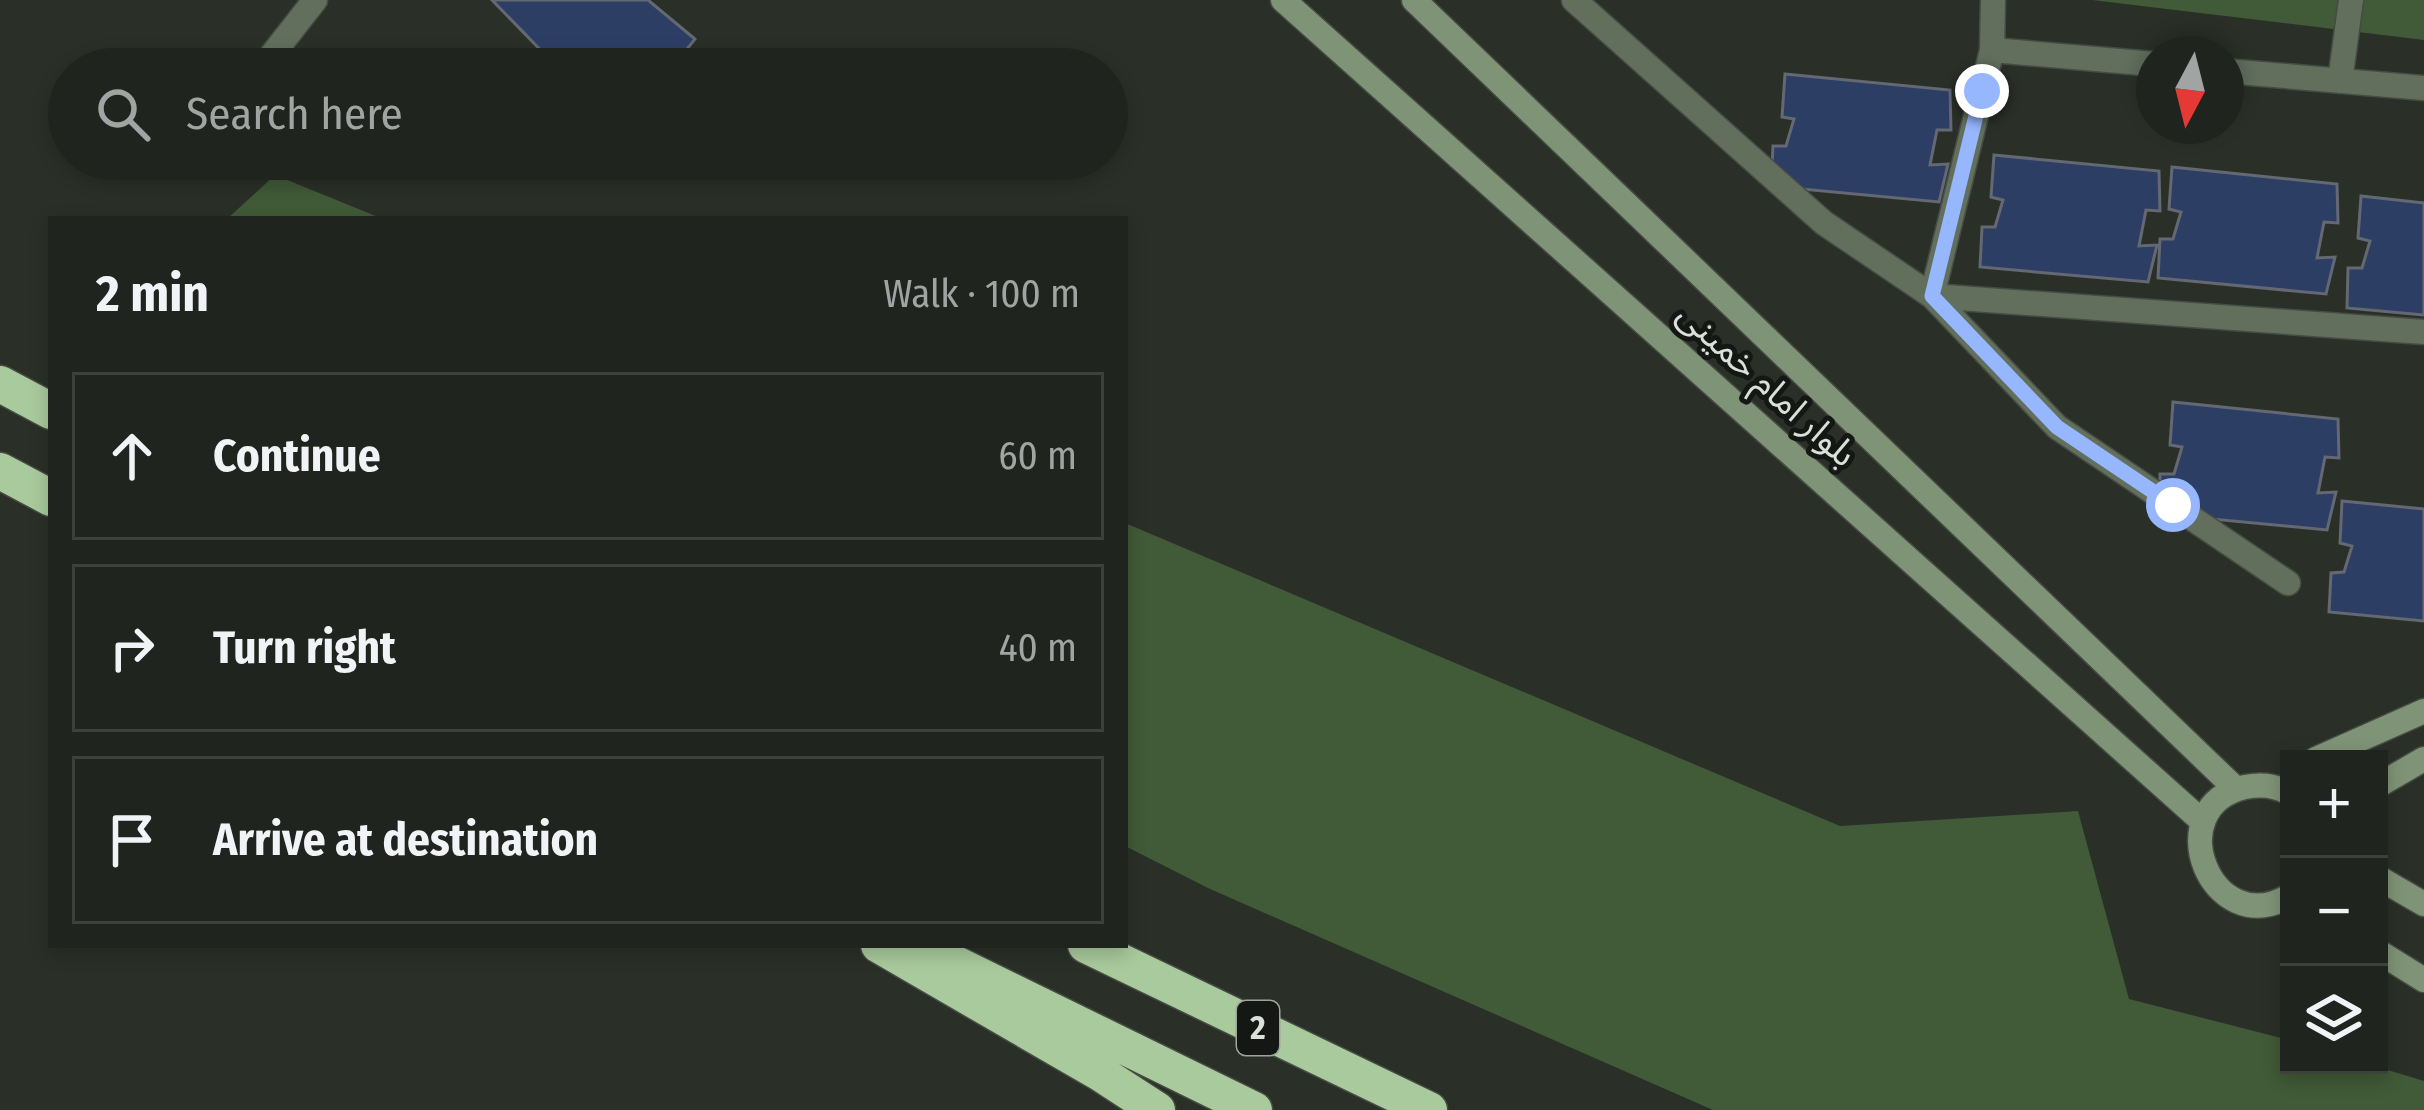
<!DOCTYPE html>
<meta charset="utf-8">
<style>
:root{--surface:#20241e;--page:#282c27;--text:#f1f3f6;--muted:#a2a4a4;--line:#3d413c}
body{margin:0;font-family:"Fira Sans Condensed","Noto Sans Arabic",sans-serif;background:var(--page);color:var(--text)}
.controls{position:absolute;right:36px;bottom:36px;display:grid;overflow:hidden;border-radius:0px;box-shadow:0 6px 18px #0003}
.controls button{width:108px;height:108px;display:grid;place-items:center;padding:0;border:0;border-bottom:3px solid var(--line);background:var(--surface);color:var(--text);font:60px sans-serif}
.compass{position:absolute;left:2136px;top:36px;width:108px;height:108px;border-radius:50%;background:var(--surface);box-shadow:0 6px 18px #0003;rotate:187deg}
.stop{position:absolute;width:36px;height:36px;margin:-27px;border:9px solid #96b6fd;border-radius:50%;background:#fff}
.stop.end{background:#96b6fd;border-color:#fff;box-shadow:0 3px 12px #0008}
.list{margin:0;padding:0;list-style:none}
h2{display:flex;justify-content:space-between;align-items:center;height:156px;margin:0;padding:0 48px;font-size:51px}
h2 small{font-size:39px;font-weight:400;color:var(--muted)}
.list li{display:grid;grid-template-columns:78px 1fr auto;gap:36px;align-items:center;box-sizing:border-box;height:168px;margin:0 24px 24px;padding:0 24px;border:3px solid var(--line);border-radius:0px}
.list b{display:block;font-size:45px;white-space:nowrap}
.list em{font-size:39px;font-style:normal;color:var(--muted)}
.icon{flex:none;width:66px;height:66px;fill:none;stroke:currentColor;stroke-width:2;stroke-linecap:round;stroke-linejoin:round}
.map{position:relative;flex:none;width:2424px;height:1110px;overflow:hidden}
.search{position:absolute;background:var(--surface);box-shadow:0 6px 18px #0003;left:48px;top:48px;width:1080px;height:132px;display:flex;align-items:center;gap:30px;box-sizing:border-box;padding:0 42px;border-radius:66px;color:var(--muted);font-size:45px}
.panel{position:absolute;background:var(--surface);box-shadow:0 6px 18px #0003;left:48px;top:216px;width:1080px;height:732px;border-radius:0px}
.map>svg:first-child{display:block}
.green{fill:#415a37}
.building{fill:#2d3e65;stroke:#636873;stroke-width:3}
.lines{fill:none;stroke-linecap:round;stroke-linejoin:round}
.street-casing{stroke:#464c44;stroke-width:27}
.secondary-casing{stroke:#464c44;stroke-width:27}
.highway-casing{stroke:#464c44;stroke-width:39}
.street{stroke:#626f5d;stroke-width:24}
.secondary{stroke:#7f9477;stroke-width:24}
.highway{stroke:#a9ca9d;stroke-width:36}
.route{stroke:#96b6fd;stroke-width:15}
.labels{text-anchor:middle;dominant-baseline:central;stroke-width:10;stroke-linejoin:round;paint-order:stroke}
.shield{fill:#141713;stroke:#9fa49e;stroke-width:3}
.shield-label{font-size:33px;font-weight:bold;fill:#dbe0da}
.street-label{font-size:36px;fill:#dbe0da;stroke:#141713}
</style>
<div class="map">
<svg width="2424" height="1110" viewBox="0 0 2424 1110">
<rect width="100%" height="100%" fill="#2a3028"/>
<path class="green" d="M2092,0H2424V40Z
M275,175L383,219H227Z
M1125,523L1840,826L2078,811L2129,999L2289,1040V1065H2371L2424,1081V1110H1713L1208,888L1125,846Z"/>
<path class="building" d="M492,0H648L695,39L671,69H559Z
M1785,74L1950,90L1951,130H1937L1930,165L1948,164L1939,202L1771,186L1773,146H1786L1794,119L1782,117Z
M1994,155L2159,171L2160,211L2146,210L2139,246L2157,245L2148,282L1980,267L1982,227H1995L2003,200L1991,197Z
M2172,167L2337,184L2338,223L2324,222L2317,258L2335,257L2326,294L2158,278L2160,239H2173L2181,212L2169,209Z
M2361,196L2424,203V315L2347,308L2348,268H2362L2370,241L2358,238Z
M2173,402L2338,419L2339,458L2325,457L2318,493L2336,492L2327,530L2159,514L2160,474H2174L2182,447L2170,445Z
M2342,501L2424,509V621L2329,612L2331,573L2344,572L2352,546L2340,543Z"/>
<g class="lines">
<g class="street-casing">
<path id="street" d="M1574,0L1824,223L1932,296L2424,332
M1993,0L1992,50L1932,296L2057,427L2288,583
M1992,50L2154,64
M261,69L315,0
M2226,71L2424,88
M2340,81L2351,0"/>
</g>
<g class="secondary-casing">
<path id="secondary" d="M1283,0L2203,822
M1414,0L2236,789
M2316,759L2424,711
M2379,785L2424,759
M2289,793C2275,785 2260,784 2245,787C2158,807 2211,942 2289,896
M2379,878L2424,904
M2379,952L2424,980"/>
</g>
<g class="highway-casing">
<path id="highway" d="M0,384L51,411
M0,471L51,498
M879,945L1100,1073L1157,1110
M917,945L1254,1110
M1086,945L1429,1110"/>
</g>
<use href="#street" class="street"/>
<use href="#secondary" class="secondary"/>
<use href="#highway" class="highway"/>
</g>
<g class="lines">
<path class="route" d="M1982,91L1932,296L2057,427L2173,505"/>
</g>
<g class="labels">
<rect class="shield" x="1237" y="1001" width="42" height="54" rx="9"/>
<g class="shield-label">
<text x="1258" y="1028">2</text>
</g>
<g class="street-label">
<text transform="translate(1767 384) rotate(42)">بلوار امام خمینی</text>
</g>
</g>
</svg>
<div class="controls">
<button>+</button>
<button>−</button>
<button><svg class="icon" aria-label="layers" viewBox="0 0 24 24"><path d="M12 4l9 5-9 5-9-5zM3 14l9 5 9-5"/></svg></button>
</div>
<svg class="compass" viewBox="-18 -18 36 36"><path d="M0-13l5 13h-10z" fill="#e53935"/><path d="M0 13l5-13h-10z" fill="#a2a4a4"/></svg>
<div class="stop" style="left:2173px;top:505px"></div>
<div class="stop end" style="left:1982px;top:91px"></div>
<div class="search"><svg class="icon" aria-label="search" viewBox="0 0 24 24"><circle cx="10" cy="10" r="6"/><path d="M15 15l6 6"/></svg>Search here</div>
<section class="panel">
<h2>2 min<small>Walk · 100 m</small></h2>
<ul class="list">
<li><svg class="icon" aria-label="ahead" viewBox="0 0 24 24"><path d="M12 20V5M6 11l6-6 6 6"/></svg><div><b>Continue</b></div><em>60 m</em></li>
<li><svg class="icon" aria-label="right" viewBox="0 0 24 24"><path d="M7 20v-9h11M14 6l5 5-5 5"/></svg><div><b>Turn right</b></div><em>40 m</em></li>
<li><svg class="icon" aria-label="arrive" viewBox="0 0 24 24"><path d="M6 21V4h12l-3 4 3 4H6"/></svg><div><b>Arrive at destination</b></div></li>
</ul>
</section>
</div>
